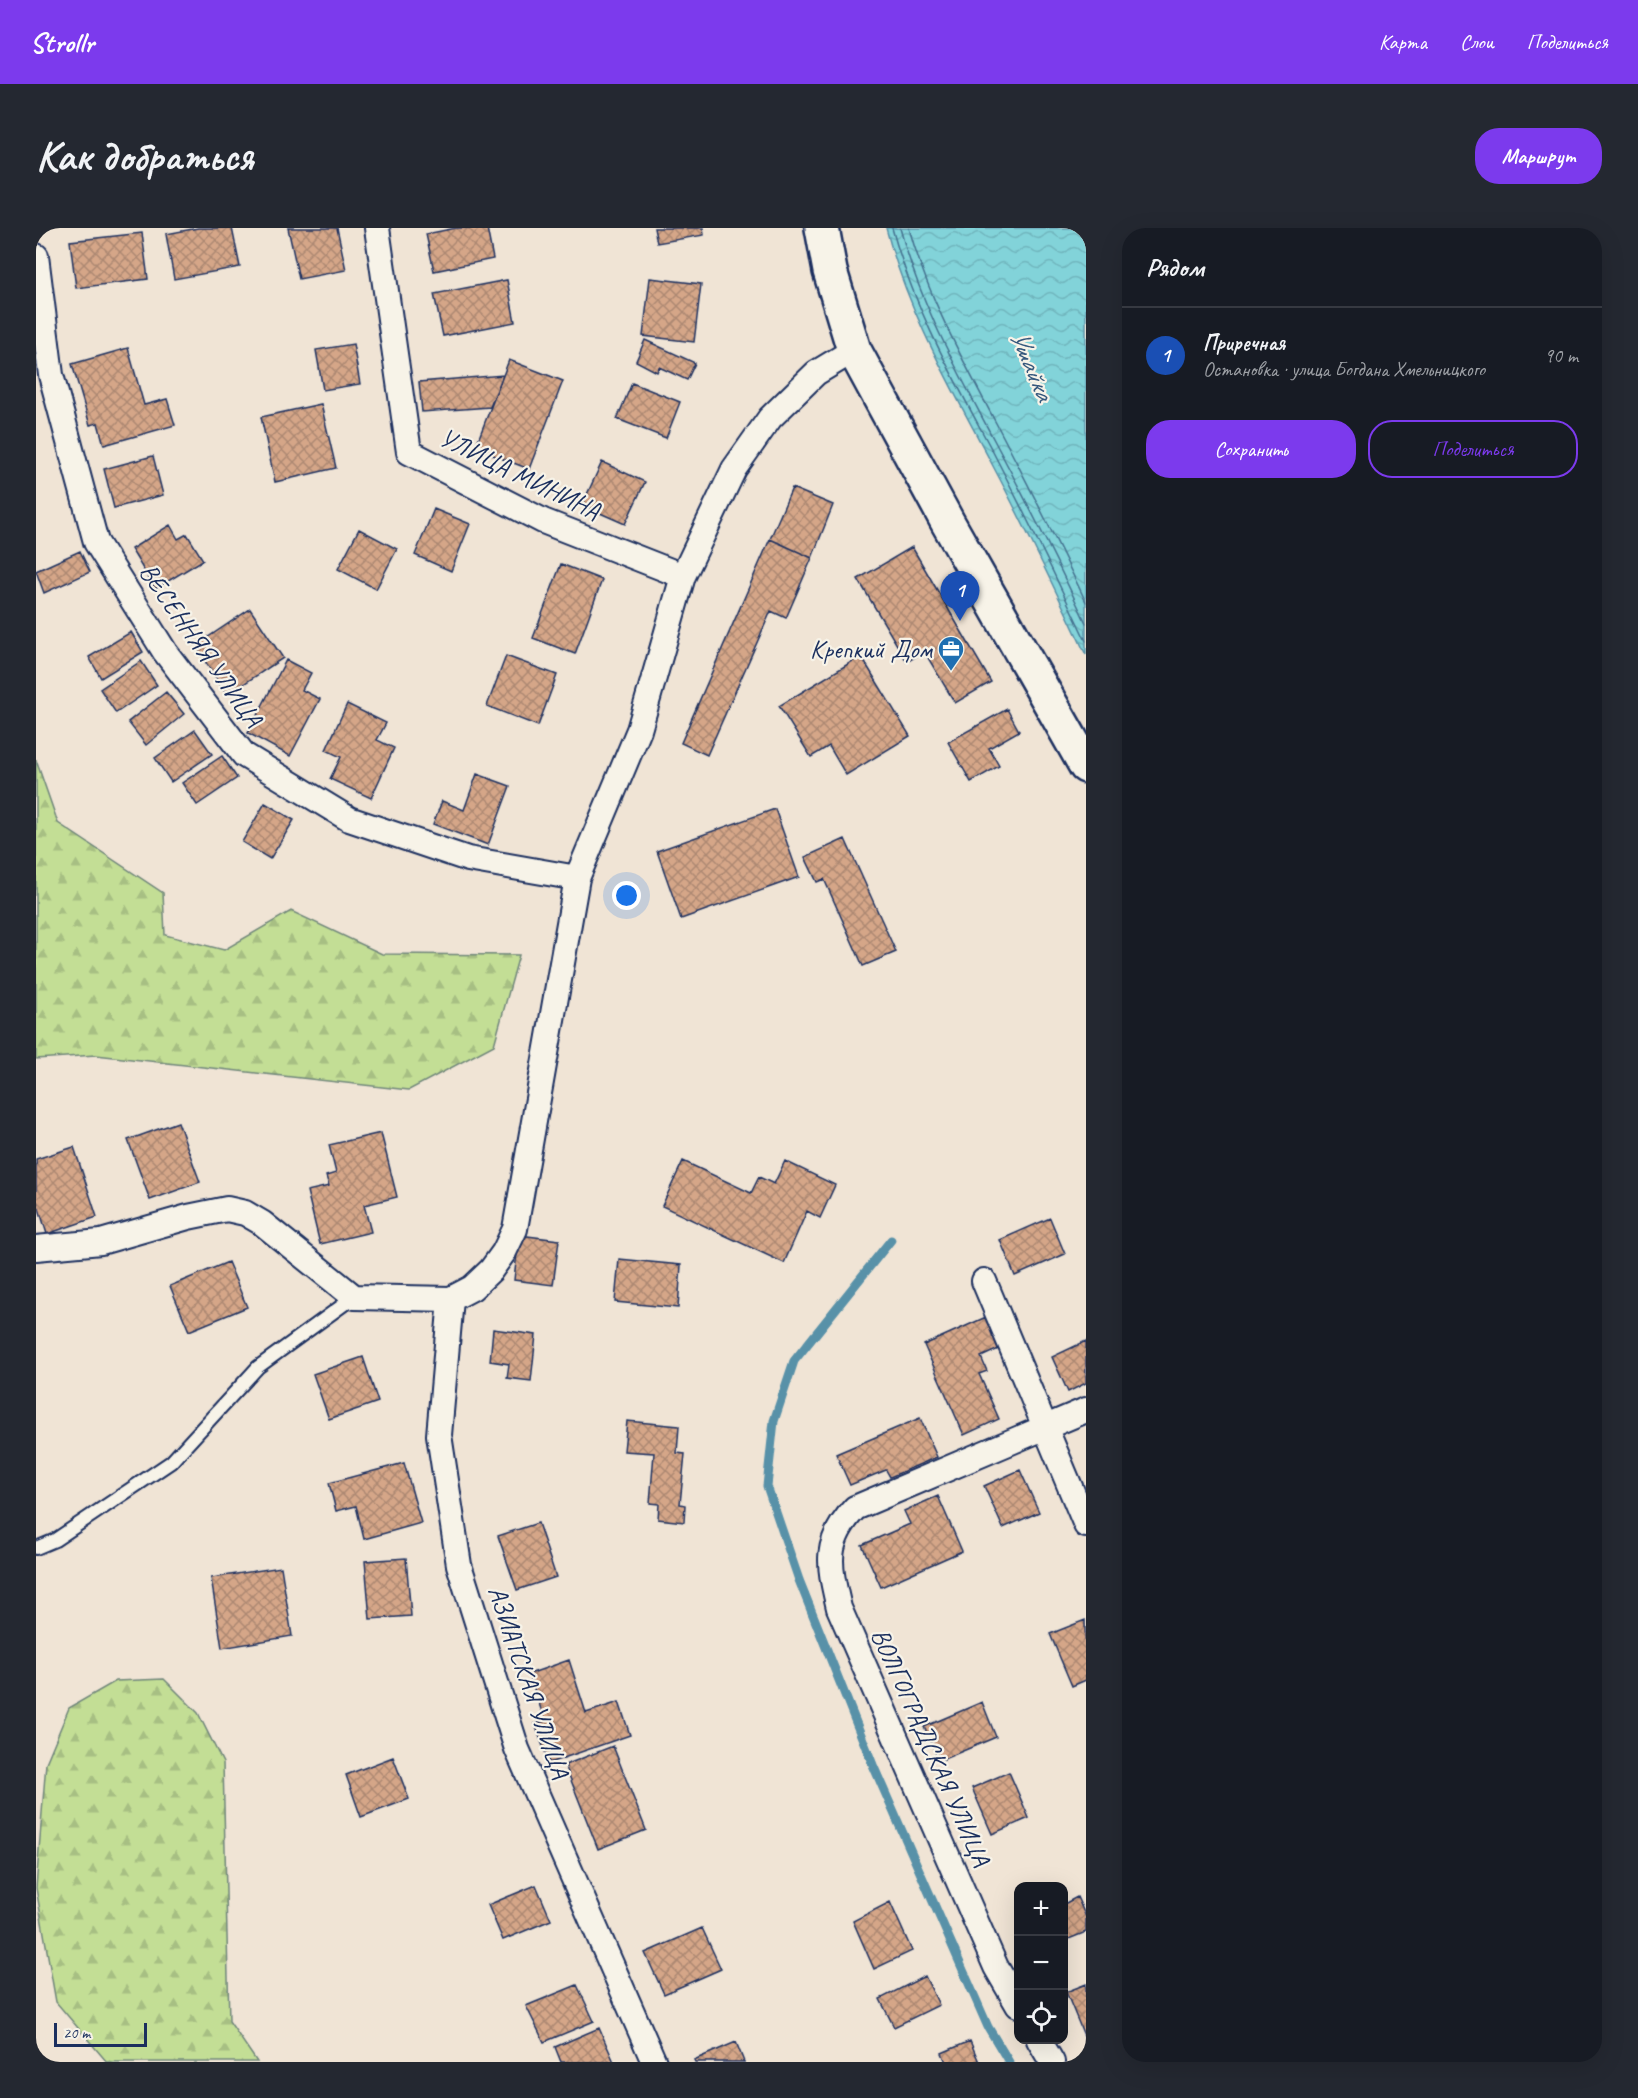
<!DOCTYPE html>
<html lang="ru">
<meta charset="utf-8">
<style>
:root{--surface:#171b24;--page:#242831;--text:#f1f3f6;--muted:#9ea1a6;--line:#363941;--accent:#7c3aed}
body{margin:0;font-family:Caveat,sans-serif;background:var(--page);color:var(--text)}
.controls{position:absolute;right:18px;bottom:18px;display:grid;overflow:hidden;border-radius:12px;box-shadow:0 6px 24px #0002}
.controls button{width:54px;height:54px;display:grid;place-items:center;padding:0;border:0;border-bottom:2px solid var(--line);background:var(--surface);color:var(--text);font:30px sans-serif}
.scale{position:absolute;left:18px;bottom:15px;width:93px;box-sizing:border-box;padding-left:6px;border:3px solid #1b2f5e;border-top:0;font-size:16px;line-height:21px;white-space:nowrap;color:#1b2f5e;-webkit-text-stroke:4px #f7f3e8;paint-order:stroke}
.you{position:absolute;left:591px;top:668px;width:21px;height:21px;margin:-15px;border:4px solid #fff;border-radius:50%;background:#1a73e8;box-shadow:0 0 0 9px #1a73e833}
.badge{display:grid;place-items:center;width:39px;height:39px;border-radius:50%;background:var(--accent);color:#fff;font-size:20px;font-weight:700}
.pin{position:absolute;translate:-50% -50px;filter:drop-shadow(0 2px 3px #0008)}
.pin::after{content:'';position:absolute;top:32px;width:21px;height:18px;background:inherit;clip-path:polygon(0 0,100% 0,50% 100%)}
.list{margin:0;padding:0;list-style:none}
h2{display:flex;justify-content:space-between;align-items:center;height:78px;margin:0;padding:0 24px;font-size:26px}
h2 small{font-size:20px;font-weight:400;color:var(--muted)}
.list li{display:grid;grid-template-columns:39px 1fr auto;gap:18px;align-items:center;box-sizing:border-box;height:96px;padding:0 24px;border-top:2px solid var(--line)}
.list b{display:block;font-size:22px;white-space:nowrap}
.list p{margin:0;font-size:20px;white-space:nowrap;color:var(--muted)}
.list em{font-size:20px;font-style:normal;color:var(--muted)}
.actions{display:flex;gap:12px;padding:18px 24px}
.actions a{flex:1;padding:14px 0;border:2px solid var(--accent);border-radius:24px;text-align:center;font-size:21px;color:var(--accent)}
.actions .main{background:var(--accent);color:#fff}
.icon{flex:none;width:33px;height:33px;fill:none;stroke:currentColor;stroke-width:2;stroke-linecap:round;stroke-linejoin:round}
.map{position:relative;flex:none;width:1050px;height:1834px;overflow:hidden;border-radius:24px}
header{display:flex;align-items:center;gap:36px;box-sizing:border-box;height:84px;padding:0 30px;background:var(--accent);color:#fff}
header strong{font-size:28px}
nav{display:flex;gap:33px;margin-inline-start:auto;font-size:21px}
.intro{display:flex;align-items:center;justify-content:space-between;box-sizing:border-box;height:144px;padding:0 36px}
h1{margin:0;font-size:42px}
.button{padding:15px 27px;border-radius:24px;background:var(--accent);color:#fff;font-size:21px;font-weight:700}
main{display:flex;gap:36px;padding:0 36px}
aside{flex:1;background:var(--surface);border-radius:24px;box-shadow:0 6px 24px #0002}
.map>svg:first-child{display:block}
.forest{fill:url(#forest-firs);stroke:#6f867a;stroke-width:1.5}
.water{fill:url(#water-waves);stroke:#5991a8;stroke-width:1.5}
.lines{fill:none;stroke-linecap:round;stroke-linejoin:round}
.shore{stroke:#44718f;stroke-width:1.5}
.stream{stroke:#5991a8;stroke-width:9}
.building{fill:url(#building-cross-hatch);stroke:#1b2f5e;stroke-width:1.5}
.lane-casing{stroke:#1b2f5e;stroke-width:16}
.street-casing{stroke:#1b2f5e;stroke-width:28}
.secondary-casing{stroke:#1b2f5e;stroke-width:38}
.lane{stroke:#f7f3e8;stroke-width:12}
.street{stroke:#f7f3e8;stroke-width:24}
.secondary{stroke:#f7f3e8;stroke-width:33}
.labels{text-anchor:middle;dominant-baseline:central;stroke-width:4.5;stroke-linejoin:round;paint-order:stroke}
.street-label{font-size:26px;fill:#1b2f5e;stroke:#f7f3e8}
.poi-label{font-size:26px;fill:#1b2f5e;stroke:#f7f3e8;text-anchor:end}
.water-label{font-size:27px;font-style:italic;fill:#35587d;stroke:#f7f3e8}
</style>
<header>
<strong>Strollr</strong>
<nav><a>Карта</a><a>Слои</a><a>Поделиться</a></nav>
</header>
<div class="intro"><h1>Как добраться</h1><a class="button">Маршрут</a></div>
<main>
<div class="map">
<svg width="1050" height="1834" viewBox="0 0 1050 1834">
<defs>
<pattern id="forest-firs" width="22" height="20" patternUnits="userSpaceOnUse" patternTransform="scale(1.5)"><rect width="22" height="20" fill="#c3de95"/><path d="M5 1l3.5 6h-7zM16 11l3.5 6h-7z" fill="#a7bf83"/></pattern>
<pattern id="water-waves" width="16" height="10" patternUnits="userSpaceOnUse" patternTransform="scale(1.5)"><rect width="16" height="10" fill="#82d3d9"/><path d="M0 5q4-4 8 0t8 0" fill="none" stroke="#70b5bd"/></pattern>
<pattern id="building-cross-hatch" width="8" height="8" patternUnits="userSpaceOnUse" patternTransform="scale(1.5)"><rect width="8" height="8" fill="#d5a688"/><path d="M0 0l8 8M0 8l8-8" fill="none" stroke="#ac8872"/></pattern>
</defs>
<rect width="100%" height="100%" fill="#f0e4d5"/>
<filter id="ink" filterUnits="userSpaceOnUse"><feTurbulence type="fractalNoise" baseFrequency=".0167" numOctaves="2"/><feDisplacementMap in="SourceGraphic" scale="12" xChannelSelector="R" yChannelSelector="G"/><feConvolveMatrix kernelMatrix="1 2 1 2 8 2 1 2 1" color-interpolation-filters="sRGB"/></filter>
<g filter="url(#ink)">
<path class="forest" d="M0,532L22,595L127,665L129,707L188,722L255,683L346,726L483,727L458,817L373,862L60,827L0,831Z
M128,1451L162,1485L187,1535L193,1793L221,1834H71L20,1774L0,1660L10,1535L33,1480L80,1453Z"/>
<path class="water" d="M850,0H1050V427C1020,363 990,300 957,238C916,160 872,85 850,0Z"/>
<g class="lines">
<path class="shore" d="M856,0C878,81 918,151 957,224C989,286 1020,349 1050,413
M864,0C884,76 922,143 958,212C990,272 1021,333 1050,395
M873,0C892,70 927,132 960,195C991,254 1021,313 1050,374"/>
<path class="stream" d="M855,1012L758,1133L738,1193L731,1258L763,1352L837,1537L952,1799L973,1834"/>
</g>
<path class="building" d="M162,0H196L204,39L138,51L130,6Z
M252,0H301L310,42L263,51Z
M420,0H451L457,31L398,43L390,6Z
M618,0H667L668,7L621,15Z
M106,5L112,51L40,60L34,13Z
M614,50L665,56L658,114L607,108Z
M471,52L479,94L407,108L398,66Z
M609,112L659,135L651,152L623,139L621,144L600,133Z
M317,116L324,156L287,162L280,122Z
M92,120L108,177L131,171L139,197L68,217L62,195L54,197L36,136Z
M473,132L527,153L493,241L439,220Z
M467,147L454,179L386,184L383,154Z
M596,155L644,174L630,210L581,191Z
M285,176L300,240L239,254L225,189Z
M117,228L127,267L78,280L68,241Z
M566,234L609,254L589,296L546,277Z
M756,260L797,277L776,330L734,311Z
M398,281L434,296L415,343L379,327Z
M134,297L142,311L151,306L167,332L119,361L95,321Z
M323,301L361,321L340,361L302,341Z
M734,311L776,330L750,390L735,383L671,527L645,515Z
M876,319L955,454L919,475L888,423L871,434L822,351Z
M44,323L54,344L8,365L0,343Z
M525,336L566,352L539,426L497,410Z
M214,381L247,430L191,467L159,418Z
M95,404L107,424L65,450L53,429Z
M470,428L521,447L502,498L451,478Z
M825,428L874,508L810,547L793,518L775,529L743,478Z
M250,432L275,445L266,462L284,471L254,528L212,505Z
M105,433L121,457L80,485L64,461Z
M130,464L148,486L110,517L92,494Z
M311,476L350,495L341,512L358,520L335,570L294,551L305,529L290,522Z
M971,481L983,503L953,520L963,538L935,554L912,514Z
M159,502L176,526L135,554L119,530Z
M186,528L201,550L161,577L146,555Z
M441,546L474,558L452,617L397,596L406,573L428,582Z
M229,575L258,592L234,631L206,614Z
M739,581L763,649L645,691L621,623Z
M809,611L860,724L827,738L788,651L781,654L769,629Z
M142,894L164,954L114,972L92,912Z
M345,905L361,969L328,977L335,1004L284,1016L271,963L293,958L290,948L300,945L293,917Z
M38,919L61,989L11,1006L0,971V931Z
M647,933L715,965L723,949L738,956L749,933L799,957L784,990L771,983L748,1035L626,978Z
M1014,990L1029,1026L979,1048L964,1012Z
M483,1007L523,1012L517,1057L478,1052Z
M583,1031L645,1037L642,1080L579,1074Z
M192,1034L211,1079L153,1103L134,1058Z
M950,1089L965,1120L945,1129L951,1143L943,1146L963,1191L928,1207L888,1117Z
M457,1101L500,1107L495,1153L471,1150L473,1136L454,1133Z
M1050,1113V1155L1032,1164L1016,1129Z
M327,1129L342,1174L293,1191L277,1146Z
M884,1190L901,1229L854,1249L850,1242L814,1257L800,1226Z
M591,1193L643,1198L641,1225L649,1226L644,1276L649,1277L648,1294L622,1291L623,1276L614,1275L618,1225L588,1223Z
M368,1235L385,1295L328,1311L320,1278L300,1283L293,1255Z
M984,1242L1003,1284L967,1300L948,1258Z
M902,1268L926,1323L845,1359L826,1317L874,1296L868,1283Z
M502,1295L520,1349L481,1362L462,1308Z
M370,1330L375,1388L334,1391L329,1333Z
M245,1339L256,1408L186,1420L175,1350Z
M1049,1392L1050,1452L1036,1458L1014,1406Z
M533,1432L550,1485L583,1474L594,1507L513,1535L499,1496L509,1493L493,1446Z
M946,1474L960,1509L903,1533L888,1499Z
M577,1518L610,1602L562,1621L529,1537Z
M357,1529L373,1571L325,1589L310,1547Z
M973,1544L993,1590L956,1606L936,1560Z
M500,1657L515,1692L467,1712L452,1677Z
M1041,1669L1050,1689V1704L1028,1713V1676Z
M854,1674L876,1723L838,1741L817,1693Z
M666,1700L685,1741L628,1766L609,1725Z
M889,1748L903,1777L858,1799L844,1771Z
M1050,1756V1809L1049,1810L1030,1764Z
M541,1757L558,1793L508,1814L490,1778Z
M563,1800L578,1834H525L519,1819Z
M934,1813L943,1834H910L906,1825Z
M700,1814L708,1834H659L658,1832Z"/>
<g class="lines">
<g class="lane-casing">
<path id="lane" d="M0,1320L19,1312L135,1234L222,1139L318,1069"/>
</g>
<g class="street-casing">
<path id="street" d="M341,0L373,224L507,293L647,348
M0,28L15,147L60,314L129,424L208,527L313,591L432,631L541,650
M0,1020L65,1014L152,989L191,981L209,985L226,995L318,1069L415,1071L436,1060L455,1042L468,1024L479,1001L541,650L603,502L647,348L698,241L734,190L780,145L818,122
M948,1053L1050,1297
M415,1071L403,1207L423,1337L481,1521L618,1834
M982,1777L960,1739L803,1380C793,1337 787,1315 819,1280L1050,1182
M1003,1812L1016,1834"/>
</g>
<g class="secondary-casing">
<path id="secondary" d="M786,0L794,43L818,122L912,295L1050,538"/>
</g>
<use href="#lane" class="lane"/>
<use href="#street" class="street"/>
<use href="#secondary" class="secondary"/>
</g>
</g>
<defs>
<g id="office-pin" transform="scale(1.35)"><path d="M0 17L-7.5 6A9.5 9.5 0 1 1 7.5 6Z" fill="#1f6fb2" stroke="#f7f3e8"/><path d="M-6-3h4V-5.5h4V-3h4V5H-6ZM-1-4.5V-3h2v-1.5ZM-6 0V1H6V0Z" fill="#fff"/></g>
</defs>
<g fill-rule="evenodd">
<use href="#office-pin" x="915" y="421"/>
</g>
<g class="labels">
<g class="street-label">
<text transform="translate(484 246) rotate(26)">УЛИЦА МИНИНА</text>
<text transform="translate(165 417) rotate(55)">ВЕСЕННЯЯ УЛИЦА</text>
<text transform="translate(493 1454) rotate(71)">АЗИАТСКАЯ УЛИЦА</text>
<text transform="translate(895 1519) rotate(66)">ВОЛГОГРАДСКАЯ УЛИЦА</text>
</g>
<g class="poi-label">
<text x="896" y="421">Крепкий Дом</text>
</g>
<g class="water-label">
<text transform="translate(996 137) rotate(67)">Ушайка</text>
</g>
</g>
</svg>
<div class="controls">
<button>+</button>
<button>−</button>
<button><svg class="icon" aria-label="locate" viewBox="0 0 24 24"><circle cx="12" cy="12" r="6"/><path d="M12 2v4M12 18v4M2 12h4M18 12h4"/></svg></button>
</div>
<div class="scale">20 m</div>
<div class="you"></div>
<div class="pin badge" style="left:924px;top:393px;background:#1a4fb4">1</div>
</div>
<aside>
<h2>Рядом<small></small></h2>
<ul class="list">
<li><span class="badge" style="background:#1a4fb4">1</span><div><b>Приречная</b><p>Остановка · улица Богдана Хмельницкого</p></div><em>90 m</em></li>
</ul>
<div class="actions"><a class="main">Сохранить</a><a>Поделиться</a></div>
</aside>
</main>
